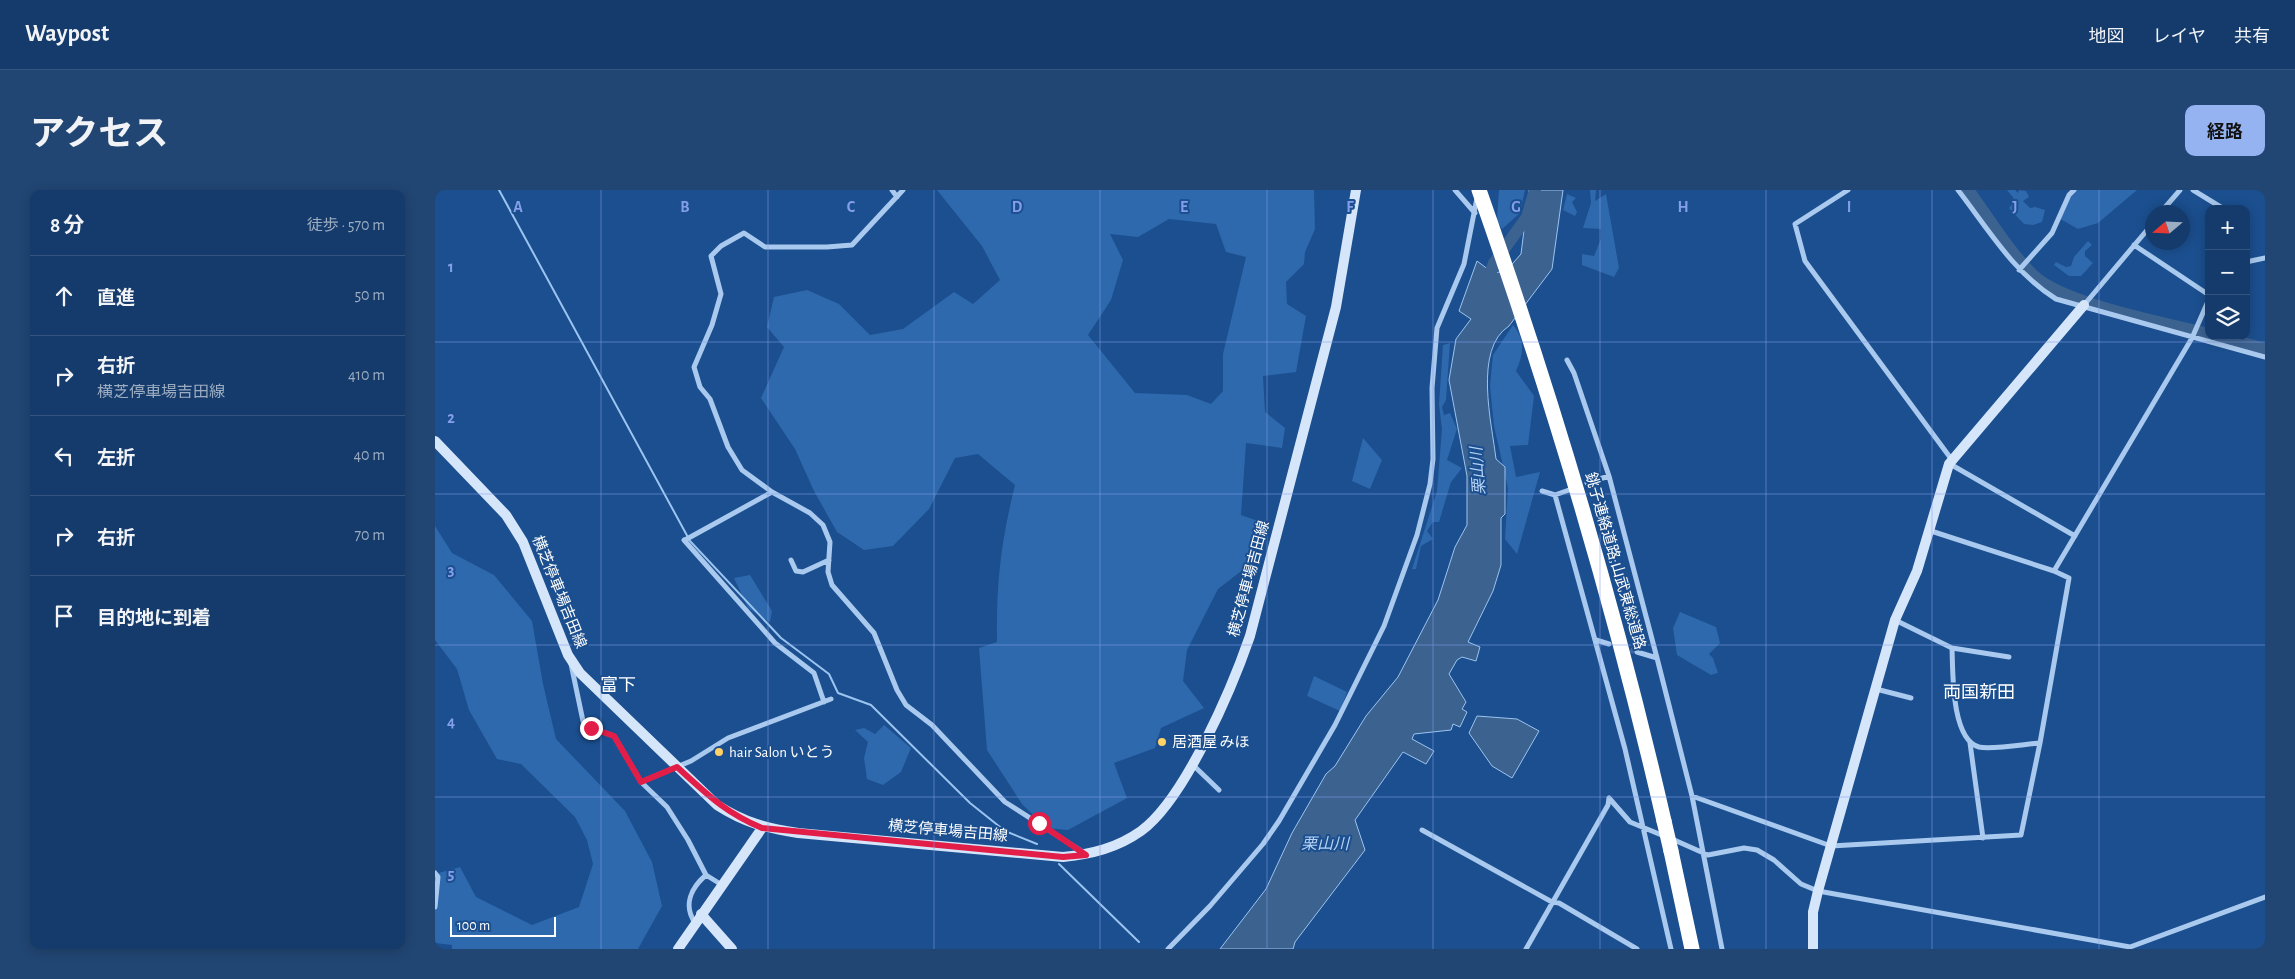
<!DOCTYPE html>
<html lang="ja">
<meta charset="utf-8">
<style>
:root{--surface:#143b6b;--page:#214673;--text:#f1f3f6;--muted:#9dadc1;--line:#33557e;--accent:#95b2f1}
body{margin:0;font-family:"Alegreya Sans","Noto Sans JP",sans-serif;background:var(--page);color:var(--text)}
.controls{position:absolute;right:15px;top:15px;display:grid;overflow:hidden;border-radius:10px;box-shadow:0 2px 12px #0003}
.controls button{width:45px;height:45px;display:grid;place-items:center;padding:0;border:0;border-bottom:1px solid var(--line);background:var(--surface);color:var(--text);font:25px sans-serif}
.compass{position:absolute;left:1710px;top:15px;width:45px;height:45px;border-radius:50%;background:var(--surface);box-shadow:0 2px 12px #0003;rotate:251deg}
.scale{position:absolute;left:15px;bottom:12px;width:106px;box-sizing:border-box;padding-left:5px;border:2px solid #fff;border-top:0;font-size:14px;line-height:18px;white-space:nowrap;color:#fff;-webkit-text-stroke:4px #1b4f8f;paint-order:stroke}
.stop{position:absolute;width:15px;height:15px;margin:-11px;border:4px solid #e11d48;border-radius:50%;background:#fff}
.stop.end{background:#e11d48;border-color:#fff;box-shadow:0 1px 5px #0008}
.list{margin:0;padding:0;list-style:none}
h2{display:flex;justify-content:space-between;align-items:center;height:65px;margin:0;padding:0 20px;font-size:21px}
h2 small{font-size:16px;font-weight:400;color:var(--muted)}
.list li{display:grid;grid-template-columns:32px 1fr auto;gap:15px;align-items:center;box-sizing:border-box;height:80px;padding:0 20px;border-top:1px solid var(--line)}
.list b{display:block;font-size:19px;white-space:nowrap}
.list p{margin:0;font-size:16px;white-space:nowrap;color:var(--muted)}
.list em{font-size:16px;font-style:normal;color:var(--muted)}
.icon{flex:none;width:28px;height:28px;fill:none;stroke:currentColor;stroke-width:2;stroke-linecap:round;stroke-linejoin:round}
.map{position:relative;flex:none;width:1830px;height:759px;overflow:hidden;border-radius:10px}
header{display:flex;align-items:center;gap:30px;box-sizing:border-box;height:70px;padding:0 25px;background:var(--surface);border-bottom:1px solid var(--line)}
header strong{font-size:24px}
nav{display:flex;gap:28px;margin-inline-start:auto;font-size:18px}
.intro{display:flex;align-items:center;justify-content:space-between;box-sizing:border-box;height:120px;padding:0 30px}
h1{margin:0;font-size:35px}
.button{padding:12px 22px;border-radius:10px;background:var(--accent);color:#111;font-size:18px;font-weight:700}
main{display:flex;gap:30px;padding:0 30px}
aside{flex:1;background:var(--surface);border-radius:10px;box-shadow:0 2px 12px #0003}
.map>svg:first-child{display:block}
.green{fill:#2e69ad;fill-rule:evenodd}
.water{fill:#3c6290;stroke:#9cc4f0}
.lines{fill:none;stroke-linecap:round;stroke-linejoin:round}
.stream{stroke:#9cc4f0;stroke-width:2}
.river{stroke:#3c6290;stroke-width:12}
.street-tunnel{stroke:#3d69a0;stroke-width:5;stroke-dasharray:5 2.5;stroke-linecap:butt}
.street{stroke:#a9c9ee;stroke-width:5}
.secondary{stroke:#d6e6fa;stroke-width:10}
.highway{stroke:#fff;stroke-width:15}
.highway-bridge{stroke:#fff;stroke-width:15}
.route{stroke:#e11d48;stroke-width:6}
.grid{fill:none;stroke:#839eea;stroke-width:1;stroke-opacity:0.55}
.poi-dot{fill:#ffd166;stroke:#1b4f8f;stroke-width:2}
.labels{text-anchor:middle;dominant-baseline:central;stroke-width:4;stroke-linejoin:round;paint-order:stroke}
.street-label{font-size:15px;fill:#fff;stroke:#1b4f8f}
.poi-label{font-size:15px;fill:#fff;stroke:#1b4f8f;text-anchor:start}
.water-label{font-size:16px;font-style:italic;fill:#b5d3f5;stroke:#1b4f8f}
.quarter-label{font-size:18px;fill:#fff;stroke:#1b4f8f}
.grid-label{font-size:16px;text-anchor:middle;font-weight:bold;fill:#839eea;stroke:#1b4f8f;stroke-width:4;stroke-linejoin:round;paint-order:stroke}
</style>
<header>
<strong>Waypost</strong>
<nav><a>地図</a><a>レイヤ</a><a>共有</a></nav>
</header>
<div class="intro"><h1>アクセス</h1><a class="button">経路</a></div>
<main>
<aside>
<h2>8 分<small>徒歩 · 570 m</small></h2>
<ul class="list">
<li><svg class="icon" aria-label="ahead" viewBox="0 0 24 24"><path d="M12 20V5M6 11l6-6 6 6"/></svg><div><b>直進</b></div><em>50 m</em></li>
<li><svg class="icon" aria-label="right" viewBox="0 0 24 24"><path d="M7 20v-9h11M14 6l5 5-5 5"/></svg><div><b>右折</b><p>横芝停車場吉田線</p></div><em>410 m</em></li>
<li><svg class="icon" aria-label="left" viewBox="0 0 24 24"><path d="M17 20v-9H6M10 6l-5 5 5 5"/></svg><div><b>左折</b></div><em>40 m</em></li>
<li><svg class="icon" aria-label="right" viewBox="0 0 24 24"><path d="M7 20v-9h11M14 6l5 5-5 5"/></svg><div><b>右折</b></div><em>70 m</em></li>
<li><svg class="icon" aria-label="arrive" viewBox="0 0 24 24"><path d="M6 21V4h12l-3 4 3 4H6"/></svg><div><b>目的地に到着</b></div></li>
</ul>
</aside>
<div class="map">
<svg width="1830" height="759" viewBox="0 0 1830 759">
<rect width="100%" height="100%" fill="#1b4f8f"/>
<path class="green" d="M502,0H879L880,39L870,62L869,74L851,92L852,114L871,126L861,182L828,186L830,222L850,238L847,258L811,253L806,325L826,332L809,379L783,399L752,460L748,491L769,518L726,538L720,558L679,573L692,608L633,640L611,638L587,614L552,560L544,458L562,452C561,394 566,351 580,295L543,264L520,268L494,319L458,356L429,360L402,342L379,301L360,259L326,208L349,157L332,137L339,107L372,100L404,114L435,145L468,139L519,102L538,114L565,90L547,56ZM734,29L781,34L791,62L811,67L788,164V201L776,214L752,205L700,203L653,145L676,110L688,70L675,44L703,47Z
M1064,0H1090L1085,23L1067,39L1062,30Z
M1155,0H1161L1160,11L1171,4L1184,78L1179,87L1147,75V64L1159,66L1166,49V39L1148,38L1156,13Z
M1572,0H1580L1583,3L1584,0L1591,1L1594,7L1588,11L1595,18L1600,17L1610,20L1607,32L1598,35L1589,34L1574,18L1580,10Z
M1636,0H1702L1663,33L1643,39L1622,27Z
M1132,4L1141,8L1137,12L1142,22L1140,26L1128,20Z
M1653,51L1657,55L1650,61V66L1658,73L1646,86H1634L1619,75L1621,72L1631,77L1636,76L1639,67Z
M1078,135C1091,149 1088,166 1081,181L1099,206L1093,255L1075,256L1081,287L1105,282L1082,364L1070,349L1073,298L1059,236L1055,196L1058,165Z
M1015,153L1011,210L1007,217L1009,225L1015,223L1022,239L1012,270L1027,278L1016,292L1004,332H998L992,341L998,349L986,356L981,379H977L1002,301L1007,239L1004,214L1008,155Z
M928,248L947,270L935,299L917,291Z
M0,336L17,363L59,385L97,431L108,494L121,549L190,621L217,672L227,716L203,759H17V755L0,753V684L25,677L41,707L97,735L144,717L158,674L152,650L140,627L86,574L62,569L34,520L22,479L0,450Z
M315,385L337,421L335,432L313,418L299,388Z
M1245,422L1281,437L1285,453L1274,464L1278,468L1283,483L1276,485L1242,465L1238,438Z
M879,486L912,502L905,521L872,506Z
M449,535L476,558L466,582L448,595L432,589L429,568L433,552L420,540L429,538L440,544Z"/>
<path class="water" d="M1094,0H1128L1117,79L1074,136C1038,159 1057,234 1061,269L1070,277V324L1066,328V375L1058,401L1033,452L1045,457L1041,471L1027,467L1022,470L1014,484L1031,512L1027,519L1032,522L1025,537L1018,534L1016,540L979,544L977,549L999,561L991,574L968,562L920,630L930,660L860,752L858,759H785L831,699L857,643L891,584L900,576L931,526L963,487L1003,410L1020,357L1032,335V286L1014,190L1021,149L1036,129L1024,121L1042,71L1058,83L1071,81L1086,64Z
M1042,526L1082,529L1104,541L1077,588L1057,576L1034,543Z"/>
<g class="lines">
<path class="stream" d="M64,0L255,351L346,448L394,484L403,503L436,515L535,613L570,641L602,654
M624,674L704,752"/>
<path class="river" d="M1533,0C1554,28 1573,61 1598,85C1628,114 1730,133 1774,144
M1051,96L1059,73L1092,27L1100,0
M1782,146L1830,159"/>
<path class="street-tunnel" d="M1188,458L1202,462"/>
<path class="street" d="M457,0L462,7
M468,0L417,55L392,57H330L309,43L286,56L276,66L286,104L277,135L259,177L265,197L275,209L293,257L307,280L337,302L375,323L388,335L395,352L393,382L397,395L439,443L462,500L471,515L497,535L570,612L651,664
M1020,0L1040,23
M1413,0L1360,34L1370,71L1517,270
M1523,0C1553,39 1579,83 1621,109L1830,167
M1758,0L1789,19
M1726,22L1745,0
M1699,55L1774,105
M1811,72L1830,68
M1584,80L1617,43L1634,5L1639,0
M1649,115L1718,33
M1132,170L1139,183L1174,286L1222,468L1257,606L1287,759
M1515,274L1640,346
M1152,293L1174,286
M1107,301L1120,305L1134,300
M1120,305L1190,559L1236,759
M249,350L340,453L379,483L389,512
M250,350L337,302
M356,370L361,381L368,382L394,370
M1619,381L1757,148L1774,109
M1460,430L1517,458L1574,467
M1161,450L1174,454
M1517,458C1518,482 1516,549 1544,557C1556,560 1591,554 1605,553
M1202,462L1222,468
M136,474L148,531L156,538L179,546L206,592L232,617L253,650L271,685
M1441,499L1476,508
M1535,553L1548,648
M757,574L784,600
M206,592L256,571L293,548L396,509
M1257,606L1396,656L1586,645L1605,553L1634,388L1619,381L1496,341
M1174,608L1195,632L1229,646
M987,640L1117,712L1124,713L1202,759
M1237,649L1273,665L1309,658L1322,660L1339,670L1366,694L1383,701L1695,757L1830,707
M0,683L3,687L0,717
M260,733C248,715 256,698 271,685L287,695
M733,759L775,716L828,654L844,631L900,535L949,436L982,345L995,294L998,269L997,198L1002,138L1029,74L1042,8
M1091,759L1173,615L1174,608"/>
<path class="secondary" d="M0,251L71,325L88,352L133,465L145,483L282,615C310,633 331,638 363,643L628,667C657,664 682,658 706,641C750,609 797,498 815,446L901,117L921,0
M266,724L297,759
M243,759L327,638
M1378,759V722L1383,701L1460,430L1482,381L1514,274L1649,115"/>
<path class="highway" d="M1044,0C1117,207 1180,417 1229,631
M1236,661L1257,759"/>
<path class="highway-bridge" d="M1229,631L1236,661"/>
</g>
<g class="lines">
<path class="route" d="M156,538L179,546L206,592L242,577C272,604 289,622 327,638L628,667L651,665L604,633"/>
</g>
<path class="grid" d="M166,0V759M333,0V759M499,0V759M665,0V759M832,0V759M998,0V759M1165,0V759M1331,0V759M1497,0V759M1664,0V759M0,152H1830M0,304H1830M0,455H1830M0,607H1830"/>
<g class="poi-dot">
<circle cx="727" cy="552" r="5"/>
<circle cx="284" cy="562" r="5"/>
</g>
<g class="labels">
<g class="street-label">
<text transform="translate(1180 371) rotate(74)">銚子連絡道路;山武東総道路</text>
<text transform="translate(814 389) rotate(-75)">横芝停車場吉田線</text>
<text transform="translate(124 402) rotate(68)">横芝停車場吉田線</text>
<text transform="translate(513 641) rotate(5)">横芝停車場吉田線</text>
</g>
<g class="poi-label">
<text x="737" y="552">居酒屋 みほ</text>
<text x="294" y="562">hair Salon いとう</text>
</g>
<g class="water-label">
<text transform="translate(1043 281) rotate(-94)">栗山川</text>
<text x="890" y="654">栗山川</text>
</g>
<g class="quarter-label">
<text x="183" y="496">富下</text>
<text x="1544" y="503">両国新田</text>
</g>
</g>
<g class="grid-label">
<text x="83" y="22">A</text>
<text x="250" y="22">B</text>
<text x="416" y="22">C</text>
<text x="582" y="22">D</text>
<text x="749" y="22">E</text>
<text x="915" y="22">F</text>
<text x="1081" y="22">G</text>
<text x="1248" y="22">H</text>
<text x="1414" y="22">I</text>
<text x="1580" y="22">J</text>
<text x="16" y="82">1</text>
<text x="16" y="233">2</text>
<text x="16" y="385">3</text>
<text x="16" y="537">4</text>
<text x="16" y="689">5</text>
</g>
</svg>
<div class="controls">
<button>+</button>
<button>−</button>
<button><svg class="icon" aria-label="layers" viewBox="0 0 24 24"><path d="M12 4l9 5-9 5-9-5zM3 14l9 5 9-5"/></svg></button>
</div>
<svg class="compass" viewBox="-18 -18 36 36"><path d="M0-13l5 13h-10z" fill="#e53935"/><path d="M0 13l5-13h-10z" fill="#9dadc1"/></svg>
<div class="scale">100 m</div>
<div class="stop" style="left:604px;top:633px"></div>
<div class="stop end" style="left:156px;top:538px"></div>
</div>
</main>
